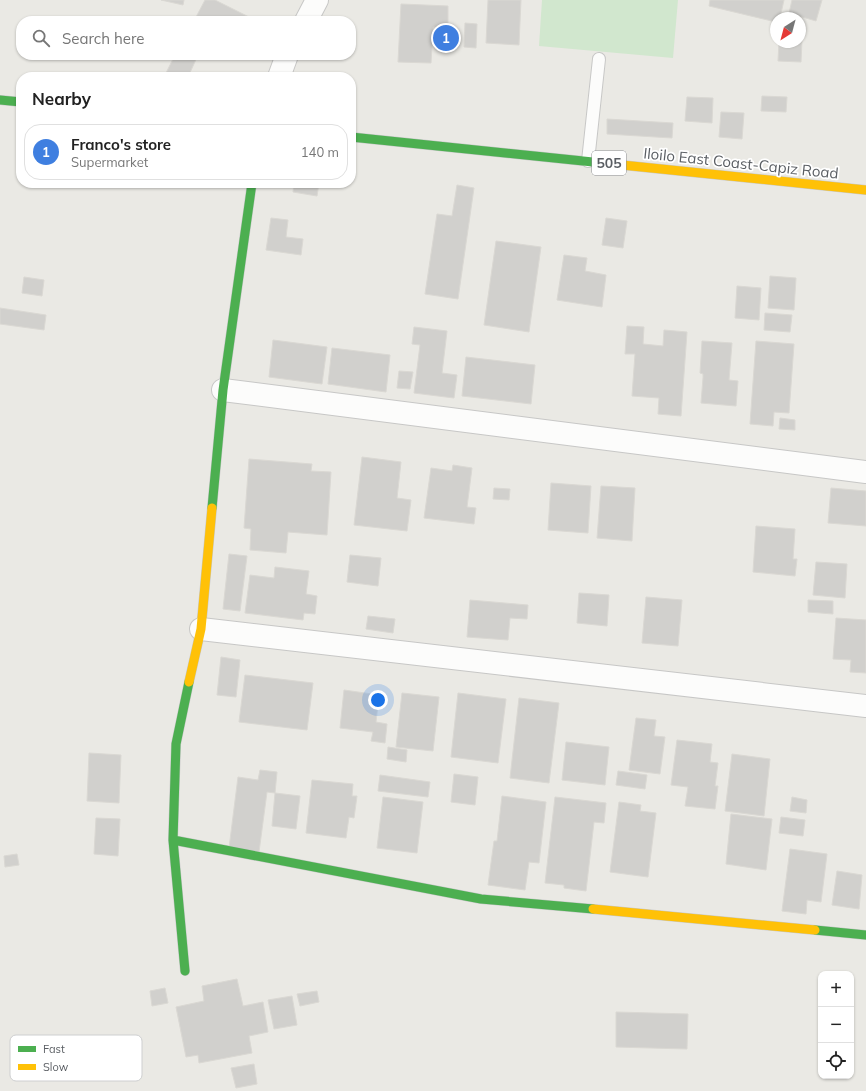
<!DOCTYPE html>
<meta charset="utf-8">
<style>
:root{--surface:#fff;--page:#f6f6f6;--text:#222;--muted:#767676;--line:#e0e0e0;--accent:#8c8f90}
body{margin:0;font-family:Mulish,sans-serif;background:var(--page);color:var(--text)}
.controls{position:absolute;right:12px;bottom:12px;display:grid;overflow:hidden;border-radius:8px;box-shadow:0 1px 3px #0004}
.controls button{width:36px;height:36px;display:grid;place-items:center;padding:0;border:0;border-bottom:1px solid var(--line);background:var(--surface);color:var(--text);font:20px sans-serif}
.compass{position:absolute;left:770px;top:12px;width:36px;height:36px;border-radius:50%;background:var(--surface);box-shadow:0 1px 3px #0004;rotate:216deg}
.you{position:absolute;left:378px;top:700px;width:14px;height:14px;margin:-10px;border:3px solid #fff;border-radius:50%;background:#1a73e8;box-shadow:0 0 0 6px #1a73e833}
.badge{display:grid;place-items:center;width:26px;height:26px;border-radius:50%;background:var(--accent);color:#fff;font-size:13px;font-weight:700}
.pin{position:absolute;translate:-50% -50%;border:2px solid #fff;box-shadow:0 1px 4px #0006}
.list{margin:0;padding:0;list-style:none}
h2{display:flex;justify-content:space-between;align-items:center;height:52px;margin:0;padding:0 16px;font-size:17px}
h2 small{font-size:13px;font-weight:400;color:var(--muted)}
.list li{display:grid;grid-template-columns:26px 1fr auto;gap:12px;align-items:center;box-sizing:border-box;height:56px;margin:0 8px 8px;padding:0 8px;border:1px solid var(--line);border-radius:16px}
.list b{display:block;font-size:15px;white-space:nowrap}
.list p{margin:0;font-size:13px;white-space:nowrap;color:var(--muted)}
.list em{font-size:13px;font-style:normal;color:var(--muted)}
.icon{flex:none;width:22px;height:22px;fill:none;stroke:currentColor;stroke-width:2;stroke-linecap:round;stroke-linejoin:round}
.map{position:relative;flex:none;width:866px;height:1091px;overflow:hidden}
.search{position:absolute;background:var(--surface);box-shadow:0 1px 3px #0004;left:16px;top:16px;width:340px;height:44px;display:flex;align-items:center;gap:10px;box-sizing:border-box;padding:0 14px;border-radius:16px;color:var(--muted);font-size:15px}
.panel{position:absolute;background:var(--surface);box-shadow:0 1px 3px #0004;left:16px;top:72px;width:340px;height:116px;border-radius:16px}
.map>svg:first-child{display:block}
.green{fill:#d1e7ce}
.building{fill:#d1d0cd;stroke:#dad8d3}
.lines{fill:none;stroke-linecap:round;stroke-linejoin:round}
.lane-casing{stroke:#c7c7c6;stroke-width:14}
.street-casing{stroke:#c7c7c6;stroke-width:24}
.fast-casing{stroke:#c7c8c8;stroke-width:10}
.slow-casing{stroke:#c7c8c8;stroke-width:10}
.lane{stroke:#fcfcfb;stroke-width:12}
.street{stroke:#fcfcfb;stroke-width:22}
.fast{stroke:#4caf50;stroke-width:9}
.slow{stroke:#ffc107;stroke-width:9}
.labels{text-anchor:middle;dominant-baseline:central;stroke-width:3.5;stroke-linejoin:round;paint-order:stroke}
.shield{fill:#fff;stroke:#8c8e92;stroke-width:1}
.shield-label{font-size:14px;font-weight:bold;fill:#5a5e63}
.street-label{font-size:15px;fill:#5a5e63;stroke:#fff}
.key{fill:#fff;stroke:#cecfd0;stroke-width:1}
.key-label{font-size:11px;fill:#5a5e63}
</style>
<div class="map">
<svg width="866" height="1091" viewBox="0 0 866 1091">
<rect width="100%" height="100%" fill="#eae9e4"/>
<path class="green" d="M542,0H678L673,58L539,46Z"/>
<path class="building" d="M161,0H184L183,5Z
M205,0H215L251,18L249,21H200L195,19Z
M488,0H521L519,45L486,43Z
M710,0H784L780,18H776V22L709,6Z
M792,0H822L816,21L789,13Z
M401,4L448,6V28L433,27L431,63L398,62Z
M465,23L477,24L476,48L464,47Z
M439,34L457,35L456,48L439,47Z
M800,40H802L801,62L778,61L779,42H800Z
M175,55H198L188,77H164Z
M762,96L787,97L786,112L761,111Z
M687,97L713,98L712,123L685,121Z
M721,112L744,113L742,139L719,137Z
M607,119L673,123L672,138L607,134Z
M294,183H319L317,196L293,192Z
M457,185L474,188L458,299L425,294L437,214L452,216Z
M271,218L288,220L286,237L303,239L301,255L266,250Z
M606,218L627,221L623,248L602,245Z
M496,241L541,247L529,332L484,325Z
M564,255L587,258L585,271L606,275L602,307L557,300Z
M770,276L796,278L794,310L768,308Z
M24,277L44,280L42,296L22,293Z
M737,286L761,288L759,320L735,318Z
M0,308L46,315L44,330L0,324Z
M765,313L792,315L790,332L764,330Z
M627,326L644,327L643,344L663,346L664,330L687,332L681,416L658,414L659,398L632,396L635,354H625Z
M414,327L447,331L442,373L457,375L454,398L414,393L420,345L412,344Z
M273,340L327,347L322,384L269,377Z
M702,341L732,343L729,380L738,381L736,406L701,403L703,378V374L700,373Z
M756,341L794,344L789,413L774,412L773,426L750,424Z
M332,348L390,355L386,392L328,384Z
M466,357L535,365L531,404L462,396Z
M399,371L413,372L410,389L397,388Z
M780,418L795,420V430L779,429Z
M362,457L401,462L397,498L411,500L407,531L354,525Z
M249,459L312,464L311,471L331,472L327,535L288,532L286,553L250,550L251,529L244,528Z
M453,465L472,468L467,507L476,508L474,524L424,518L431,468L452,471Z
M551,483L591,486L588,533L548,530Z
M601,486L635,488L632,541L597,538Z
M494,488L510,489L509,500L493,499Z
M831,488L866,491V526L828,523Z
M756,526L795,529L793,559H797L795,576L753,572Z
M229,554L247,556L240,611L223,609Z
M350,555L381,558L378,586L347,582Z
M816,562L847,564L845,598L813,595Z
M275,567L309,571L306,594L317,596L315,614L304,613L303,620L245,613L250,575L274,578Z
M579,593L609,595L607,626L577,623Z
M646,597L682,600L678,646L642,643Z
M470,600L528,605L527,619L510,618L508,640L467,637Z
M808,600L833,601V614L808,612Z
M368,616L395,619L393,633L366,629Z
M836,618L866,620V673L850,672L851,660L833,659Z
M221,657L240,660L236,697L217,695Z
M245,675L313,683L307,730L239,722Z
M344,690L379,695L376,722L387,724L385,743L371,741L373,732L340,728Z
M402,693L439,697L433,751L396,747Z
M458,693L506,699L498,763L451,757Z
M519,698L559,703L549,783L510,778Z
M636,718L656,720L654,736L665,737L660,774L629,770Z
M677,740L712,744L710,762L718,763L715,786H718L715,809L685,806L688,787L671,785Z
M566,742L609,747L605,785L562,780Z
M388,747L407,750L406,762L387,759Z
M89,753L121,755L119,803L87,801Z
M732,754L770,759L764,816L725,811Z
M260,770L277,772L275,793L267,792L259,852L229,848L238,777L258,780Z
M618,771L647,775L645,789L616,785Z
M454,774L478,777L475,805L451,802Z
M380,775L430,782L428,797L378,791Z
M312,780L353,784L352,796H357L354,818L349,817L346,838L306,833Z
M275,793L300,796L296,829L272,826Z
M502,796L546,802L539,863L529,862L525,890L488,885L494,841H497Z
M383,797L423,802L417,853L377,848Z
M555,797L606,803L604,823L594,822L586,891L564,888V885L545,883Z
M792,797L807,800L806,813L790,811Z
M619,802L641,805L640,811L656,813L648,877L610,872Z
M731,814L772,819L766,870L726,864Z
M781,817L805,820L803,836L779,833Z
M96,818L120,819L118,856L94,854Z
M790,849L827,854L821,902L807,900L806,914L782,911Z
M17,854L19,865L5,867L4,856Z
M837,871L862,875L859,909L832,905Z
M237,979L243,1006L263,1002L268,1032L249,1036L252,1053L199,1063L198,1055L186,1057L176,1007L204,1001L202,986Z
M165,988L168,1003L152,1006L150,991Z
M317,991L319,1002L300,1006L297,994Z
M292,996L297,1025L274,1029L268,1000Z
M616,1012L688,1014L687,1049L616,1047Z
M254,1064L257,1084L236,1088L231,1068Z"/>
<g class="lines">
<g class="lane-casing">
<path id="lane" d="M588,161L599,59"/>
</g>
<g class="street-casing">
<path id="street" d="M306,21L317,0
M279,77L287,55
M223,390L866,472
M201,629L866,706"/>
</g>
<g class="fast-casing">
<path id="fast" d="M0,100L21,102
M351,137L622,165
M212,508L223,390L252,183
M173,840L481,899L593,909
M815,930L866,935
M185,971L173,840L176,744L189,682"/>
</g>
<g class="slow-casing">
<path id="slow" d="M622,165L866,190
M189,682L201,629L212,508
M593,909L815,930"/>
</g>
<use href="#lane" class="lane"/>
<use href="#street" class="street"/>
<use href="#fast" class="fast"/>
<use href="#slow" class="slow"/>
</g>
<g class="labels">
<rect class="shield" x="592" y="151" width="34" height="24" rx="3"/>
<g class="shield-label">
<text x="609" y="163">505</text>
</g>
<g class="street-label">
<text transform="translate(741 163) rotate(6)">Iloilo East Coast-Capiz Road</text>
</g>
</g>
<rect x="10" y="1035" width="132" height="46" rx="6" class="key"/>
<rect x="18" y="1046" width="18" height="6" fill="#4caf50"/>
<rect x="18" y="1064" width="18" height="6" fill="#ffc107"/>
<g class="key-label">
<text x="43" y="1053">Fast</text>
<text x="43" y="1071">Slow</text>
</g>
</svg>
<div class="controls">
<button>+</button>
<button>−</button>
<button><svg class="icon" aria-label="locate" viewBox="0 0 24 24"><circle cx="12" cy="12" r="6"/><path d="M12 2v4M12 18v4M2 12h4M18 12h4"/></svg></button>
</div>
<svg class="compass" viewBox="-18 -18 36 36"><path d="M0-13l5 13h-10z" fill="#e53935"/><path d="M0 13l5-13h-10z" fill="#767676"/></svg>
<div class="you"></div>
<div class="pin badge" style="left:446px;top:38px;background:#3f7fe0">1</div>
<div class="search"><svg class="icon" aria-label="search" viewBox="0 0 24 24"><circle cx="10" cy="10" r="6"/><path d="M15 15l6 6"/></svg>Search here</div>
<section class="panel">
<h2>Nearby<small></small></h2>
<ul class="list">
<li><span class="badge" style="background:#3f7fe0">1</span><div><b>Franco's store</b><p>Supermarket</p></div><em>140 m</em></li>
</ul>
</section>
</div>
